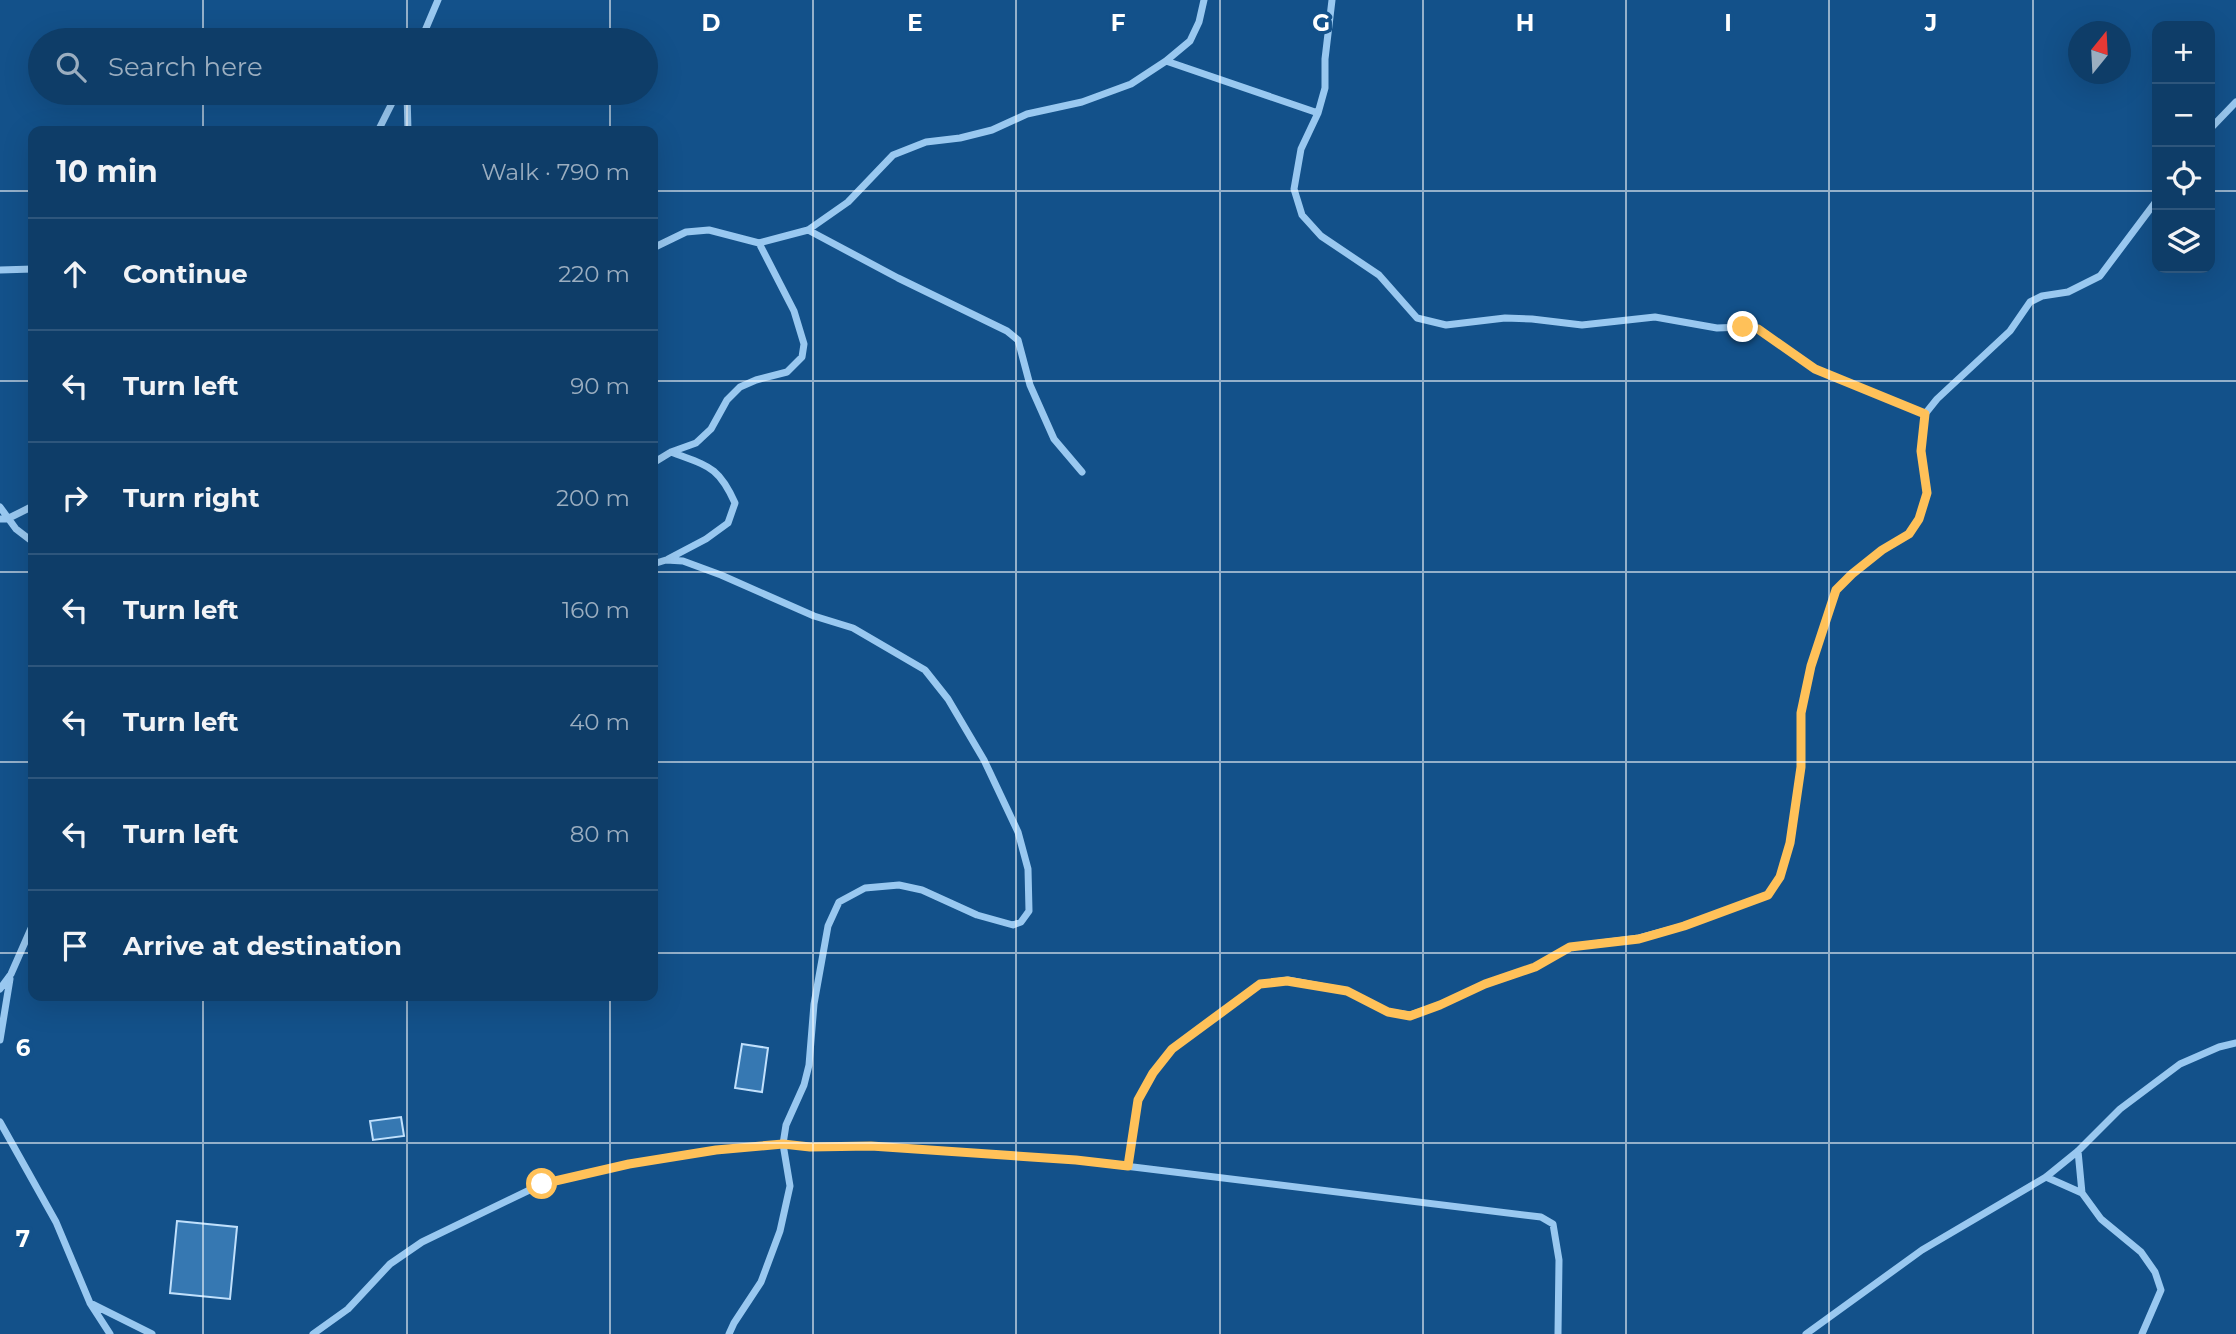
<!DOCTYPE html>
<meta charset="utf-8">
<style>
:root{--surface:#0e3d68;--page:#17446e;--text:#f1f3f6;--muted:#9baec0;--line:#2e567c}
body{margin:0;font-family:Montserrat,sans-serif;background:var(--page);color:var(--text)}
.controls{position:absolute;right:21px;top:21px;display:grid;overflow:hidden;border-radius:14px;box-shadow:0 7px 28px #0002}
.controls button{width:63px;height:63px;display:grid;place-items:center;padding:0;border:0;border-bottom:2px solid var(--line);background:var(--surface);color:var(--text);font:35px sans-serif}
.compass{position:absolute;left:2068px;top:21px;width:63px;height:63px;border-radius:50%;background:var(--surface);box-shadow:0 7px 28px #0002;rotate:18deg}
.stop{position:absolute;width:21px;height:21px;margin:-16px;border:5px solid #ffc159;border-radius:50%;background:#fff}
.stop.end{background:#ffc159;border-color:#fff;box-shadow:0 2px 7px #0008}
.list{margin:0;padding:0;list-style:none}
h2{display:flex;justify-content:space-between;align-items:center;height:91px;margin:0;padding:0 28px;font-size:30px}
h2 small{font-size:23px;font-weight:400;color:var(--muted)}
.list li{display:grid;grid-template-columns:46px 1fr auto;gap:21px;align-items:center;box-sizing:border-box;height:112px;padding:0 28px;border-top:2px solid var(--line)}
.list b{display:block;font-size:26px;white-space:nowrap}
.list em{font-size:23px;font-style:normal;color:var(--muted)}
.icon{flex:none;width:38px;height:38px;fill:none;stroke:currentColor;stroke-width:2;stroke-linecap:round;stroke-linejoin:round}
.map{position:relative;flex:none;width:2236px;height:1334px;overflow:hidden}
.search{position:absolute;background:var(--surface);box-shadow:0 7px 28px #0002;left:28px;top:28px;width:630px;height:77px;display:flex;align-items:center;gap:18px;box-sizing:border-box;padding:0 24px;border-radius:38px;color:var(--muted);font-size:26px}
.panel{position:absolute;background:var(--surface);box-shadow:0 7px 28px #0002;left:28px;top:126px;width:630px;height:875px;border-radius:14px}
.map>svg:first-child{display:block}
.building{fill:#3678b2;stroke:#c0e0fc;stroke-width:2}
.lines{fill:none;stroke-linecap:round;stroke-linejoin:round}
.street{stroke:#99c8f0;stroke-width:7}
.route{stroke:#ffc159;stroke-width:9}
.grid{fill:none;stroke:#fff;stroke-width:2;stroke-opacity:0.55}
.grid-label{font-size:23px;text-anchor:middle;font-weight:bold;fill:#fff;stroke:#13518a;stroke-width:7;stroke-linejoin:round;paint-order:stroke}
</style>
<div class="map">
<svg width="2236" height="1334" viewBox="0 0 2236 1334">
<rect width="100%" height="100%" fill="#13518a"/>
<path class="building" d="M742,1044L768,1048L762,1092L735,1088Z
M401,1117L404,1136L373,1140L370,1121Z
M177,1221L237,1227L230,1299L170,1293Z"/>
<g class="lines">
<path class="street" d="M1332,0L1325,59V88L1318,113L1301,149L1294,189L1302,215L1321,236L1379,275L1417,318L1446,325L1505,318L1532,319L1582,325L1655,317L1717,328L1743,327L1758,329L1815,369L1925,414
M421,40L438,0
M1166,61L1318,113
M407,93L408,131
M2210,129L2236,102
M378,131L397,93
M808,230L898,278L1007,331L1018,340L1030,385L1054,439L1082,472
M653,248L686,232L709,230L759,243L808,230L848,202L893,155L926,142L960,138L992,130L1027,114L1082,102L1131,84L1166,61L1190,41L1199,22L1204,0
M0,270L33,269
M653,463L671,452L696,443L711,429L727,400L740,387L756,380L787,372L802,357L804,344L794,311L759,243
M0,507L16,529L33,542
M0,519H7L33,506
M668,559L706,539L728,523L735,503C718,465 707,466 671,452
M653,564L666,560L683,561L721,575L814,616L853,628L925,670L948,699L984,760L1018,832L1028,869L1029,911L1021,922L1013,925L977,915L922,890L899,885L865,888L839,902L828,926L814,1004L809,1065L804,1085L786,1125L783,1144L790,1186L780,1231L761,1282L734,1323L729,1334
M0,989L11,974L33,924
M0,1040L10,979
M0,1122L56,1222L90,1303L110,1334
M2078,1151L2082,1193
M1128,1165L1138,1100L1153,1073L1172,1049L1260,984L1288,980L1347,991L1388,1012L1410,1015L1440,1005L1485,984L1535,967L1570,947L1639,938L1684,926L1768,895L1780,877L1790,843L1801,767V713L1811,666L1836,590L1852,574L1882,550L1909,534L1919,519L1927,493L1921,451L1925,414L1937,399L2010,331L2030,302L2042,296L2068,292L2100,276L2157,200
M2046,1177L2082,1193L2101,1219L2141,1252L2155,1272L2161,1290L2142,1334
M90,1303L152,1334
M313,1334L348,1309L390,1264L422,1242L542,1184L629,1164L716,1150L783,1144L810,1147L871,1146L1076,1160L1541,1217L1553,1224L1559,1260L1558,1334
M1806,1334L1922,1250L2046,1177L2078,1151L2120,1109L2180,1064L2219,1047L2236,1043"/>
</g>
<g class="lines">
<path class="route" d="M542,1184L629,1164L716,1150L783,1144L810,1147L871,1146L1076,1160L1128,1166L1138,1100L1153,1073L1172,1049L1260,984L1287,981L1347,991L1388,1012L1410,1016L1440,1005L1485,984L1535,967L1570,947L1639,939L1684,926L1768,895L1780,877L1790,843L1801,767V713L1811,666L1836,590L1852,574L1882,550L1909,534L1919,519L1927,493L1921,451L1925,414L1815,369L1758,329L1743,327"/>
</g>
<path class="grid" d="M203,0V40M407,0V40M610,0V40M813,0V1334M1016,0V1334M1220,0V1334M1423,0V1334M1626,0V1334M1829,0V1334M2033,0V1334M203,93V131M407,93V131M610,93V131M0,191H33M653,191H2157M2210,191H2236M0,381H33M653,381H2236M0,572H33M653,572H2236M0,762H33M653,762H2236M0,953H33M653,953H2236M203,996V1334M407,996V1334M610,996V1334M0,1143H2236"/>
<g class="grid-label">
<text x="711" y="31">D</text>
<text x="915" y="31">E</text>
<text x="1118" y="31">F</text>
<text x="1321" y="31">G</text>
<text x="1525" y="31">H</text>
<text x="1728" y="31">I</text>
<text x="1931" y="31">J</text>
<text x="23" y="1056">6</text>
<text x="23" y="1247">7</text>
</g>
</svg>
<div class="controls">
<button>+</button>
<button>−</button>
<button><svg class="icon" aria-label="locate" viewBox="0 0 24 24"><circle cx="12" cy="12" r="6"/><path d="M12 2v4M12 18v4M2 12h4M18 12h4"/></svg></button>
<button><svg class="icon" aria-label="layers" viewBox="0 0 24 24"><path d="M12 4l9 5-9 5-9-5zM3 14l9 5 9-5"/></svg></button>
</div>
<svg class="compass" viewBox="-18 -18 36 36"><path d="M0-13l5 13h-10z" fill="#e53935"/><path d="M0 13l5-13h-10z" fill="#9baec0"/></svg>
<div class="stop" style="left:542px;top:1184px"></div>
<div class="stop end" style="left:1743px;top:327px"></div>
<div class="search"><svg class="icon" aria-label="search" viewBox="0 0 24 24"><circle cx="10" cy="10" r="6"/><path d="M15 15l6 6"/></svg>Search here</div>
<section class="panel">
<h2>10 min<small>Walk · 790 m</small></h2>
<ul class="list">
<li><svg class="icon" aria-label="ahead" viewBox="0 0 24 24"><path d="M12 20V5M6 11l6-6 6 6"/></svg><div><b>Continue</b></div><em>220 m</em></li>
<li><svg class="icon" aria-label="left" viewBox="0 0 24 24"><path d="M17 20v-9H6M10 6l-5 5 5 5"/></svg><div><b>Turn left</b></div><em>90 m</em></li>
<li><svg class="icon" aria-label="right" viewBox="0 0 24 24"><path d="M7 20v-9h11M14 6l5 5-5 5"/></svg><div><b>Turn right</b></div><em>200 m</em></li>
<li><svg class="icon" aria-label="left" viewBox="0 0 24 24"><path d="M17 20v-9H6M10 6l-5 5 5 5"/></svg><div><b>Turn left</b></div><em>160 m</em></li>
<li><svg class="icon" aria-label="left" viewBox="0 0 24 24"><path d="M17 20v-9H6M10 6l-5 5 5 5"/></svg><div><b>Turn left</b></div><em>40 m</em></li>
<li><svg class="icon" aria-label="left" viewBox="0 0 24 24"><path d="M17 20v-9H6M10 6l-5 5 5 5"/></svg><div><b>Turn left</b></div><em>80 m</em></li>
<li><svg class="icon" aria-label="arrive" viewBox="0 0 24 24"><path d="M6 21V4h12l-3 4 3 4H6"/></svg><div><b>Arrive at destination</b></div></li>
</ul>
</section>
</div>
